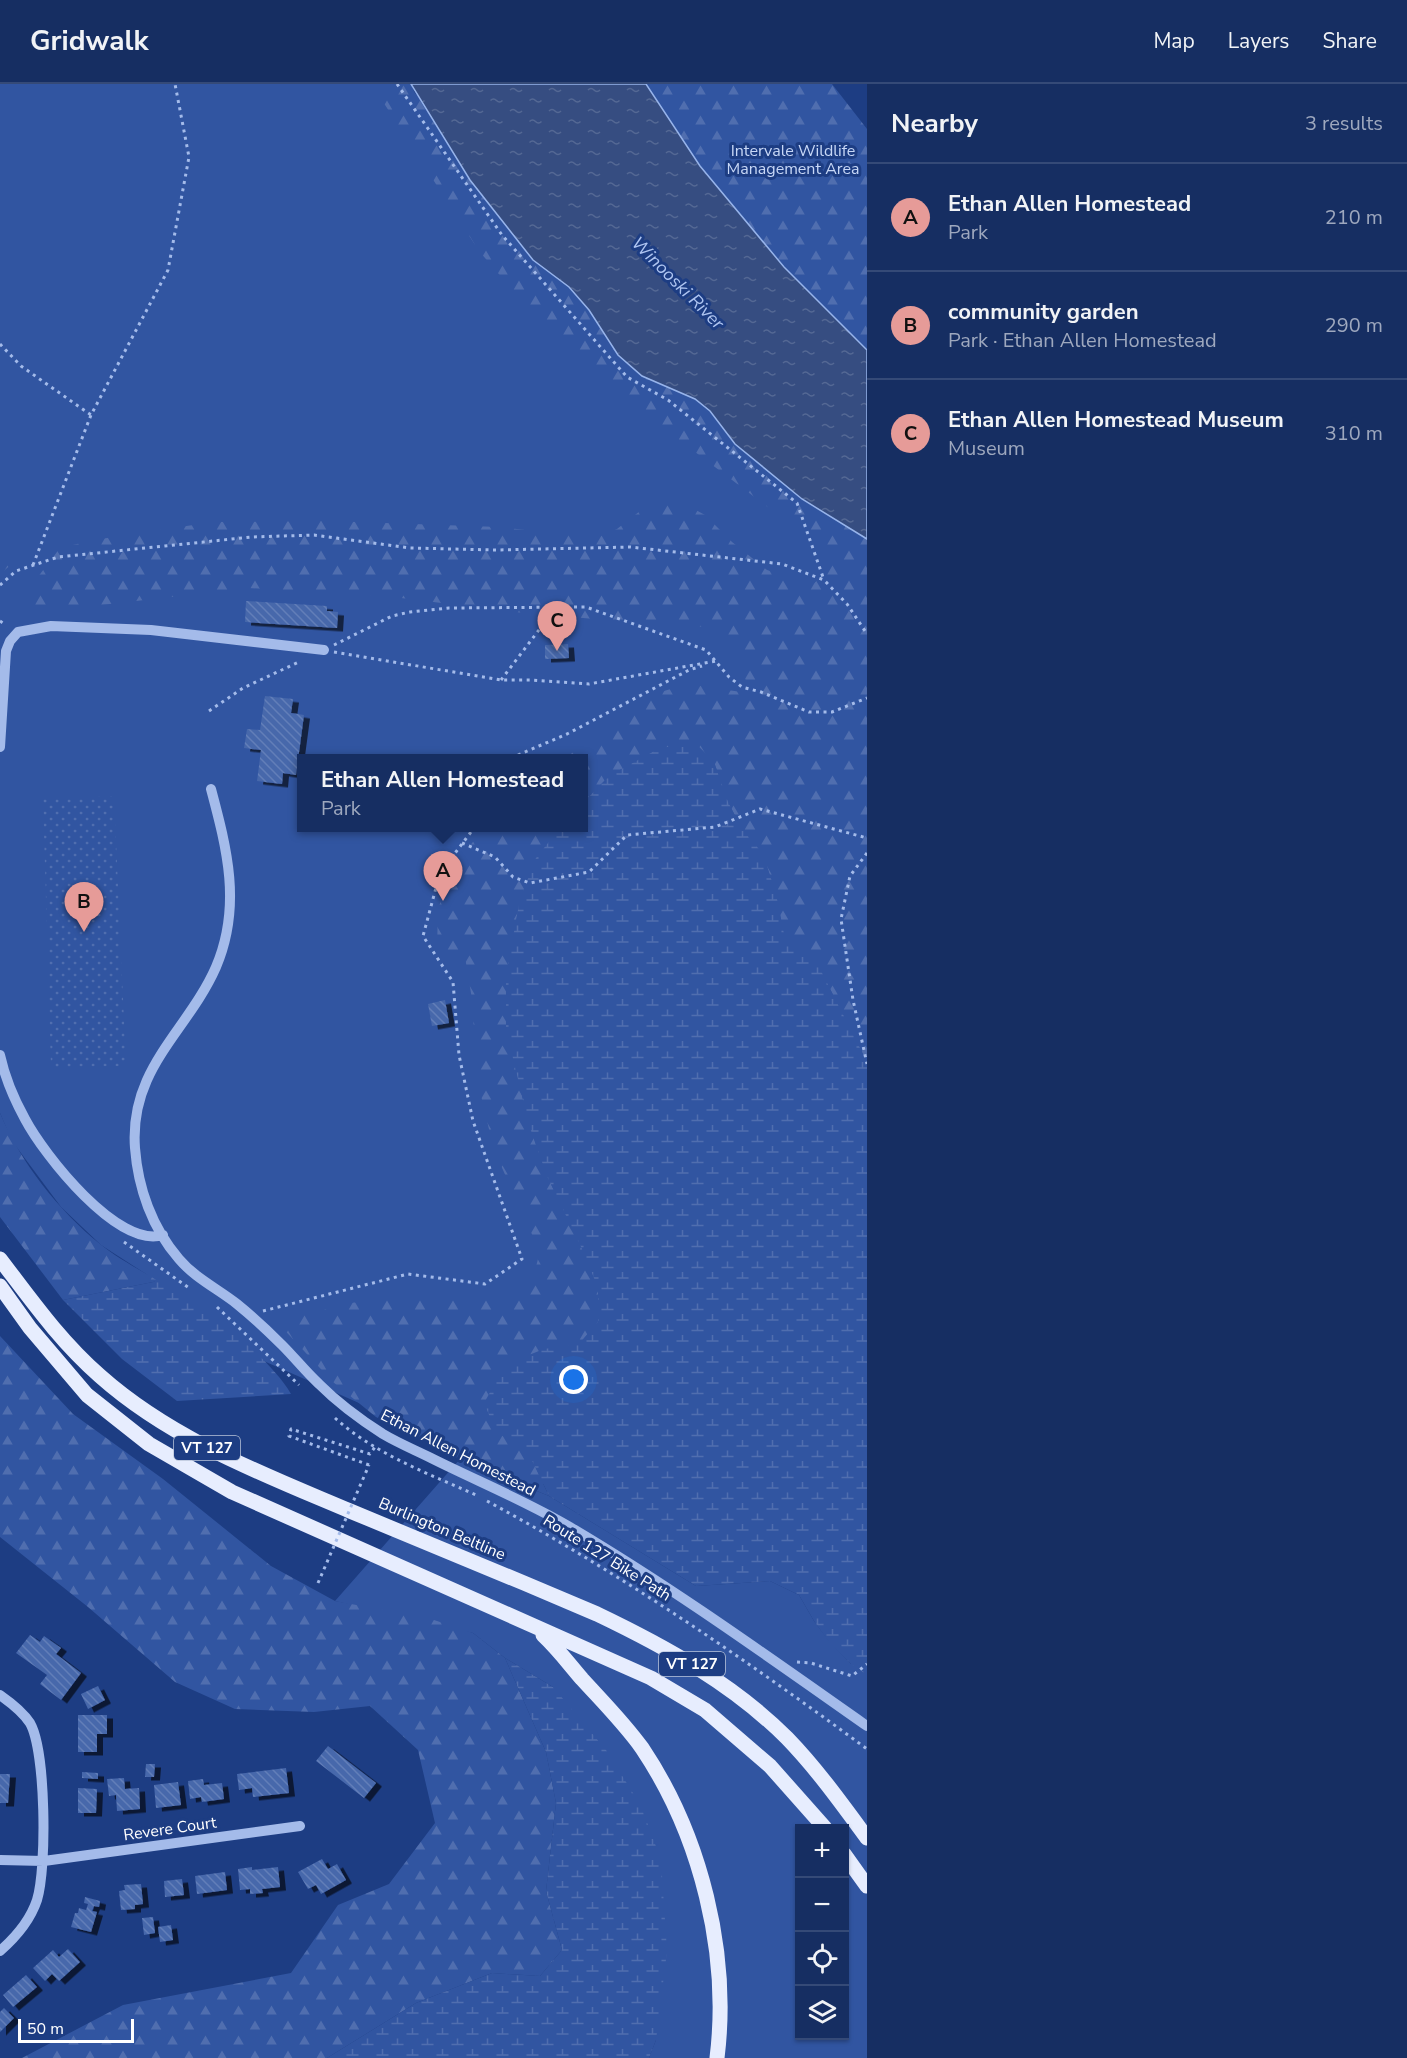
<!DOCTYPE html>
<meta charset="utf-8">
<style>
:root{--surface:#162e62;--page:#233a6b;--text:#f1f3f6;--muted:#9ea8be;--line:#354a77;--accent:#e69b98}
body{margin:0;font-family:"Nunito Sans",sans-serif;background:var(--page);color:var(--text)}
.controls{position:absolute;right:18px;bottom:18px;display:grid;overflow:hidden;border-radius:0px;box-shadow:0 2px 4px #0004}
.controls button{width:54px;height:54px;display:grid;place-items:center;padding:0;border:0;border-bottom:2px solid var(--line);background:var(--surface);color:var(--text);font:30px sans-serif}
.scale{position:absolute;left:18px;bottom:15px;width:116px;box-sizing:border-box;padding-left:6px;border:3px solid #fff;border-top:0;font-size:16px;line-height:21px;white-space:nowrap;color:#fff;-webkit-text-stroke:4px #1d3d83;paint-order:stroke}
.you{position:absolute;left:574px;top:1296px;width:21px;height:21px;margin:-15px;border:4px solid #fff;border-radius:50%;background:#1a73e8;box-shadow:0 0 0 9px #1a73e833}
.badge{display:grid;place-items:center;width:39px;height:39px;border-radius:50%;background:var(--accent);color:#111;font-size:20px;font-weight:700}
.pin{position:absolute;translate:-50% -50px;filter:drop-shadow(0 2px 3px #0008)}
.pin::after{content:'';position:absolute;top:32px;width:21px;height:18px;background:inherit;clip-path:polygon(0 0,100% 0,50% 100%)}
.popup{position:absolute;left:297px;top:670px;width:291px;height:78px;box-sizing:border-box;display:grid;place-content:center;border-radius:0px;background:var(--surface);filter:drop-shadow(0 2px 4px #0005);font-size:20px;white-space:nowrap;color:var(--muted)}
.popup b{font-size:22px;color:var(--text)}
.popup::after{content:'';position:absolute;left:50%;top:100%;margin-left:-12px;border:12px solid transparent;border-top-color:var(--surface)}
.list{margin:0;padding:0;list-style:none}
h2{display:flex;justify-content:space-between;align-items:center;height:78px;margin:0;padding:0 24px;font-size:26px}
h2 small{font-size:20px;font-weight:400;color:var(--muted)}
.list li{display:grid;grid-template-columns:39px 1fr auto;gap:18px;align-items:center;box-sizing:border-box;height:108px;padding:0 24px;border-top:2px solid var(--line)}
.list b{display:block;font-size:22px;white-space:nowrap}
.list p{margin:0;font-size:20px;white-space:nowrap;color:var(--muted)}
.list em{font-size:20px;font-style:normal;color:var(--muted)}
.icon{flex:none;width:33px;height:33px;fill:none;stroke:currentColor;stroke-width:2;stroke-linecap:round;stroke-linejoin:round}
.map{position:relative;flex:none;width:867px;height:1974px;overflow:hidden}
header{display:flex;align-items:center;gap:36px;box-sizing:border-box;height:84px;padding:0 30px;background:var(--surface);border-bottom:2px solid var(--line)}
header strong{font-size:28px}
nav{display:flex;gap:33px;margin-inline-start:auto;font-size:21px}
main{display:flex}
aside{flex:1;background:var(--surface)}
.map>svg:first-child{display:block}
.green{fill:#3155a1;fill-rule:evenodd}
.forest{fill:url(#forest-firs)}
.wetland{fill:url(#wetland-marsh)}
.garden{fill:url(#garden-dots)}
.water{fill:url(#water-ripples);stroke:#97b4eb;stroke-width:1.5}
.building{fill:url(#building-back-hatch);filter:url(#shadow)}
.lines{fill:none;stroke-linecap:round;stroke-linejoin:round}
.path{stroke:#a4bbea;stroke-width:3;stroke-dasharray:3 4.5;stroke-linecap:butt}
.minor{stroke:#a4bbea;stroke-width:10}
.major{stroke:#e7edfe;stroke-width:15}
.path-bridge{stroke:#a4bbea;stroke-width:3;stroke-dasharray:3 4.5;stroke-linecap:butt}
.labels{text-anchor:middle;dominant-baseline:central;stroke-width:6;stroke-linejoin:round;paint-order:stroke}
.shield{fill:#1d3d83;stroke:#bbc5da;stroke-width:1.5}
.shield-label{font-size:15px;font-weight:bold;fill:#fff}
.park-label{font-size:16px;fill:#c8d8f7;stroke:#1d3d83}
.street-label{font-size:16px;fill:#fff;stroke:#1d3d83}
.water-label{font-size:18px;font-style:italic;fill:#afc5f1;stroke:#1d3d83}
</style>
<header>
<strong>Gridwalk</strong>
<nav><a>Map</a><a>Layers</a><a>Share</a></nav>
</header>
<main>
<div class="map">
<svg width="867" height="1974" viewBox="0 0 867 1974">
<defs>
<pattern id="forest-firs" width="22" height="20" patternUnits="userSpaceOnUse" patternTransform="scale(1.5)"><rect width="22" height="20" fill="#3155a1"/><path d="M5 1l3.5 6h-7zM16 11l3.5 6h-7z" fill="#506eaf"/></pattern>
<pattern id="wetland-marsh" width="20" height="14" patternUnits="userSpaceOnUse" patternTransform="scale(1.5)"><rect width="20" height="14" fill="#3155a1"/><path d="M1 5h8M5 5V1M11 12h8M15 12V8" fill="none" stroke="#506eaf"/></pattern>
<pattern id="garden-dots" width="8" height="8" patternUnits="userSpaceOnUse" patternTransform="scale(1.5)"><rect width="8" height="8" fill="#3155a1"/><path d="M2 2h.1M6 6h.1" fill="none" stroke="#506eaf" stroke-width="1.8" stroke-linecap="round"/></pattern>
<pattern id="water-ripples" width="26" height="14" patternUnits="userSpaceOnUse" patternTransform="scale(1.5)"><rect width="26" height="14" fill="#364d81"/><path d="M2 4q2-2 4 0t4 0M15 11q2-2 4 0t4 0" fill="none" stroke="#546894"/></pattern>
<pattern id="building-back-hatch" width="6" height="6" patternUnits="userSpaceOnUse" patternTransform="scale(1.5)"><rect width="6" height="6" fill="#4667ab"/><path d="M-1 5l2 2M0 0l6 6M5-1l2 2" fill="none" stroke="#627eb8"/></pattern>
<filter id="shadow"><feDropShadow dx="6" dy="3.5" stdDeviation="0" flood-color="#0009"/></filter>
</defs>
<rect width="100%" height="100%" fill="#1d3d83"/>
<path class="green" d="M0,0H411L414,8L802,415L867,455V1536L577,1415L250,1271L215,1250L146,1190L101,1161L61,1123L12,1057L0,1029ZM302,674H584V744H302Z
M460,1375L549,1412L696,1502L770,1497L799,1511L814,1537L829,1557L851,1580L867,1556V1974H649L656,1956L553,1603L505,1574L473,1549L335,1517ZM800,1744H844V1952H800Z"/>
<path class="forest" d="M374,0H411L414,8L533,176L569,203L589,226L618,271L642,292L695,315L710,327L735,360L802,415L867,455V978L816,877L784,850L776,810L763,770L742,745L728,718L714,678L696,660L659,664L609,692L584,718V674H565L657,609L688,600L741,608L746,597L733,559L708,543L652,540L514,528L385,512L249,504L49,527L33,523L31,502L60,464L94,456L213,438L329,437L499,443L596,454L617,445L649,420L672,413L705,431L732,458L767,486L812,501L830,485L823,473L794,440L773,427L678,355L615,313L541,239L479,167L378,10Z
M646,0H832L867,45V266L784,183L700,82Z
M0,461L19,474L0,490Z
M484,744H560L536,774L520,815L506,892V945L529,1041L547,1092L584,1169L598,1204V1238L579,1260L544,1265L496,1347L529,1370L549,1412L460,1375L376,1333L333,1298L277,1238L351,1219L387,1214L472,1216L511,1214L532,1198L538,1175L535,1157L494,1066L477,995L472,915L465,873L437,866L438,825L453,783Z
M0,1029C21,1079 58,1126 100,1160C117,1174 139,1185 158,1197L63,1216L0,1133Z
M0,1252L73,1330L163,1395L271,1482L335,1517L431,1535L473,1549L505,1574L546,1668L556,1719L546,1807L562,1866L540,1892L492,1889L416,1919L327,1974H22L123,1921L291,1889L338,1821L389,1800L435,1739L418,1666L370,1622L314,1628L235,1625L175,1598L88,1523L0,1453Z"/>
<path class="wetland" d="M696,660L714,678L728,718L742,745L763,770L776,810L784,850L816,877L867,978V1591L851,1580L829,1558L814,1537L799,1511L770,1497L696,1502L549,1412L529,1370L496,1347L484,1319L506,1280L544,1265L579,1260L598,1238V1204L584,1169L547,1092L529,1041L506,945V892L520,815L536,774L560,744H584V718L609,692L660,664Z
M158,1197C173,1209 189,1217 205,1227C233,1247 274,1281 291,1310L177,1317L122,1275L63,1216Z
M505,1574L553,1603L606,1666L641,1722L661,1776L667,1867L656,1956L649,1974H327L416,1919L492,1889L540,1892L562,1866L546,1807L556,1719L546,1668Z"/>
<path class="garden" d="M114,712L126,982L51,983L43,715Z"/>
<path class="water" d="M411,0H646L700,82L784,183L867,266V455L802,415L735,360L710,327L695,315L642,292L618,271L589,226L569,203L533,176L470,96Z"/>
<path class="building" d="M246,517L327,522V527L338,528L337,544L245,538Z
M568,560L569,574L545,575V561Z
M265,612L293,615L291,629L304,631L296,691L283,689L282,700L257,697L261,666L244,664L247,645L260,646Z
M445,916L449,939L432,942L428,920Z
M30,1551L40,1558L44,1552L61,1564L56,1570L81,1589L61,1616L40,1600L47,1591L16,1569Z
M98,1602L105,1616L88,1625L81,1610Z
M78,1631H107V1650H97V1668H78Z
M328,1662L376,1699L364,1714L316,1677Z
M146,1680H155L154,1693H145Z
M286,1684L289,1709L253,1713L252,1704L239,1706L237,1690Z
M82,1688L98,1689V1695L82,1694Z
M0,1690H10L8,1719H0Z
M124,1694L125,1705L139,1704L140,1725L117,1727L116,1711L109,1712L107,1695Z
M203,1695L204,1701L222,1699L224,1715L202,1718L201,1713L190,1715L188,1697Z
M178,1698L181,1721L156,1724L154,1701Z
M78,1704L97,1705L96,1729H78Z
M322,1775L328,1785L337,1780L346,1796L321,1810L316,1801L308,1805L298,1788Z
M252,1783V1786L278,1783L280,1803L262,1805L263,1809L250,1810V1805L240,1806L238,1785Z
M225,1788L227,1806L197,1810L195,1792Z
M182,1795L184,1811L165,1813L164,1797Z
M141,1800L143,1820L135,1821V1825L121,1826L119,1807L125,1806L124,1801Z
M85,1813L100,1817L99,1823L94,1822L92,1827L97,1828L91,1848L71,1843L75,1829H78L79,1824L86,1826L88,1820L84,1819Z
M153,1833L155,1849L144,1851L142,1834Z
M171,1841L173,1856L160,1858L158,1843Z
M68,1865L80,1878L59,1897L52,1890L45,1897L33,1884L53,1866L59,1873Z
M26,1891L37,1903L13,1923L3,1911Z
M4,1924L14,1934L0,1948V1928Z"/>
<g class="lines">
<path class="path" d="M397,0L502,151L627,293L668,316L797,419L824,496
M0,260L21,282L91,331
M33,481L91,331L168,186L189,73L175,0
M0,501L16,487L58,473L252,453L314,451L410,464L495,466L630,463L782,480L824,496L847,520L867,550
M0,537L6,541
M334,561L392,532L410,528L449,524L586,523L706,566L729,593L742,603L761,608L809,628H832L867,614
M334,568L501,596H530L589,600L716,577
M501,596L545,538L556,539L559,556
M209,627L243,604L301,577
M511,674L567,650L689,586L702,582
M462,759L495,773L513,793L530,799L589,788L627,751L715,743L760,725L867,754
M867,769L850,792L841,835L853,916L867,980
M124,1158L189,1204
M217,1223L299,1301
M263,1227L408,1190L485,1200L522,1175L473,1037L459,971L453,898L423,852L440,789L474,744
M335,1334C375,1370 427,1389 476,1411
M369,1381L289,1352L291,1345L370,1370L375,1363
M487,1417C620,1489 745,1575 867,1665
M797,1578L811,1579L852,1592L867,1580"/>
<path class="minor" d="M0,663L6,567L10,557L18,548L51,542L151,546L324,566
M211,705C227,765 242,822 216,883C188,947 129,984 135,1064C138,1104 152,1144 179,1175C195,1194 218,1205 237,1220C253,1233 268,1247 282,1261C295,1274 306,1288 319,1300C338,1319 361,1336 383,1350C398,1359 415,1366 431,1374C477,1397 526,1417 570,1443C673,1504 770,1574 867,1642
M0,971C5,994 14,1015 25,1035C44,1071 118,1165 163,1151
M0,1611C10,1618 23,1628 30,1639C46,1667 47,1784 37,1816C30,1837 16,1853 0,1867
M0,1776L44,1777L300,1742"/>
<path class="major" d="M0,1175C32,1217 60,1257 100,1292C172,1356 263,1390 350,1427C433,1461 515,1495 597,1530C666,1563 733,1600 787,1654C817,1685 842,1720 867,1754
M0,1202L30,1244L87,1311L149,1360L232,1408L651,1594L705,1626L770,1682L825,1744
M543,1551C558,1565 569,1580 582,1595C603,1618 624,1639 642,1664C701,1752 730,1869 717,1974
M844,1770L867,1802"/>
<path class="path-bridge" d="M318,1499L369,1381"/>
</g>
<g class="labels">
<g class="shield">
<rect x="174" y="1352" width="66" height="24" rx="4.5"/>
<rect x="659" y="1568" width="66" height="24" rx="4.5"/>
</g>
<g class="shield-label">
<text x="207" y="1364">VT 127</text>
<text x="692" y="1580">VT 127</text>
</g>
<g class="park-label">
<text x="793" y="67">Intervale Wildlife<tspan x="793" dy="18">Management Area</tspan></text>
</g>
<g class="street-label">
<text transform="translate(458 1369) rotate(27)">Ethan Allen Homestead</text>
<text transform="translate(442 1445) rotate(23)">Burlington Beltline</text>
<text transform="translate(607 1474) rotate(32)">Route 127 Bike Path</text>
<text transform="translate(170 1745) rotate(-8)">Revere Court</text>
</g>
<g class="water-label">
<text transform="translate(678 199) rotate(45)">Winooski River</text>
</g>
</g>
</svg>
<div class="controls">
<button>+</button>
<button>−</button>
<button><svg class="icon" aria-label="locate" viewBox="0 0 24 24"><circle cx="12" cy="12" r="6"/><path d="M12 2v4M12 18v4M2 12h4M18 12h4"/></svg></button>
<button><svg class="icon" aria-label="layers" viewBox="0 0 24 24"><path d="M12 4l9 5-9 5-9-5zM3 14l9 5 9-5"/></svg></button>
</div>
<div class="scale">50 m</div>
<div class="you"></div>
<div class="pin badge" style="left:443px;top:817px">A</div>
<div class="popup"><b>Ethan Allen Homestead</b>Park</div>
<div class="pin badge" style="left:84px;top:848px">B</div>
<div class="pin badge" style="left:557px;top:567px">C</div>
</div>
<aside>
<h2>Nearby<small>3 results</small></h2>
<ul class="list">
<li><span class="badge">A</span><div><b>Ethan Allen Homestead</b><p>Park</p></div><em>210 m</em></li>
<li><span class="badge">B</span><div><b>community garden</b><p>Park · Ethan Allen Homestead</p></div><em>290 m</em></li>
<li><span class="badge">C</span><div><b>Ethan Allen Homestead Museum</b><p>Museum</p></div><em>310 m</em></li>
</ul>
</aside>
</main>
